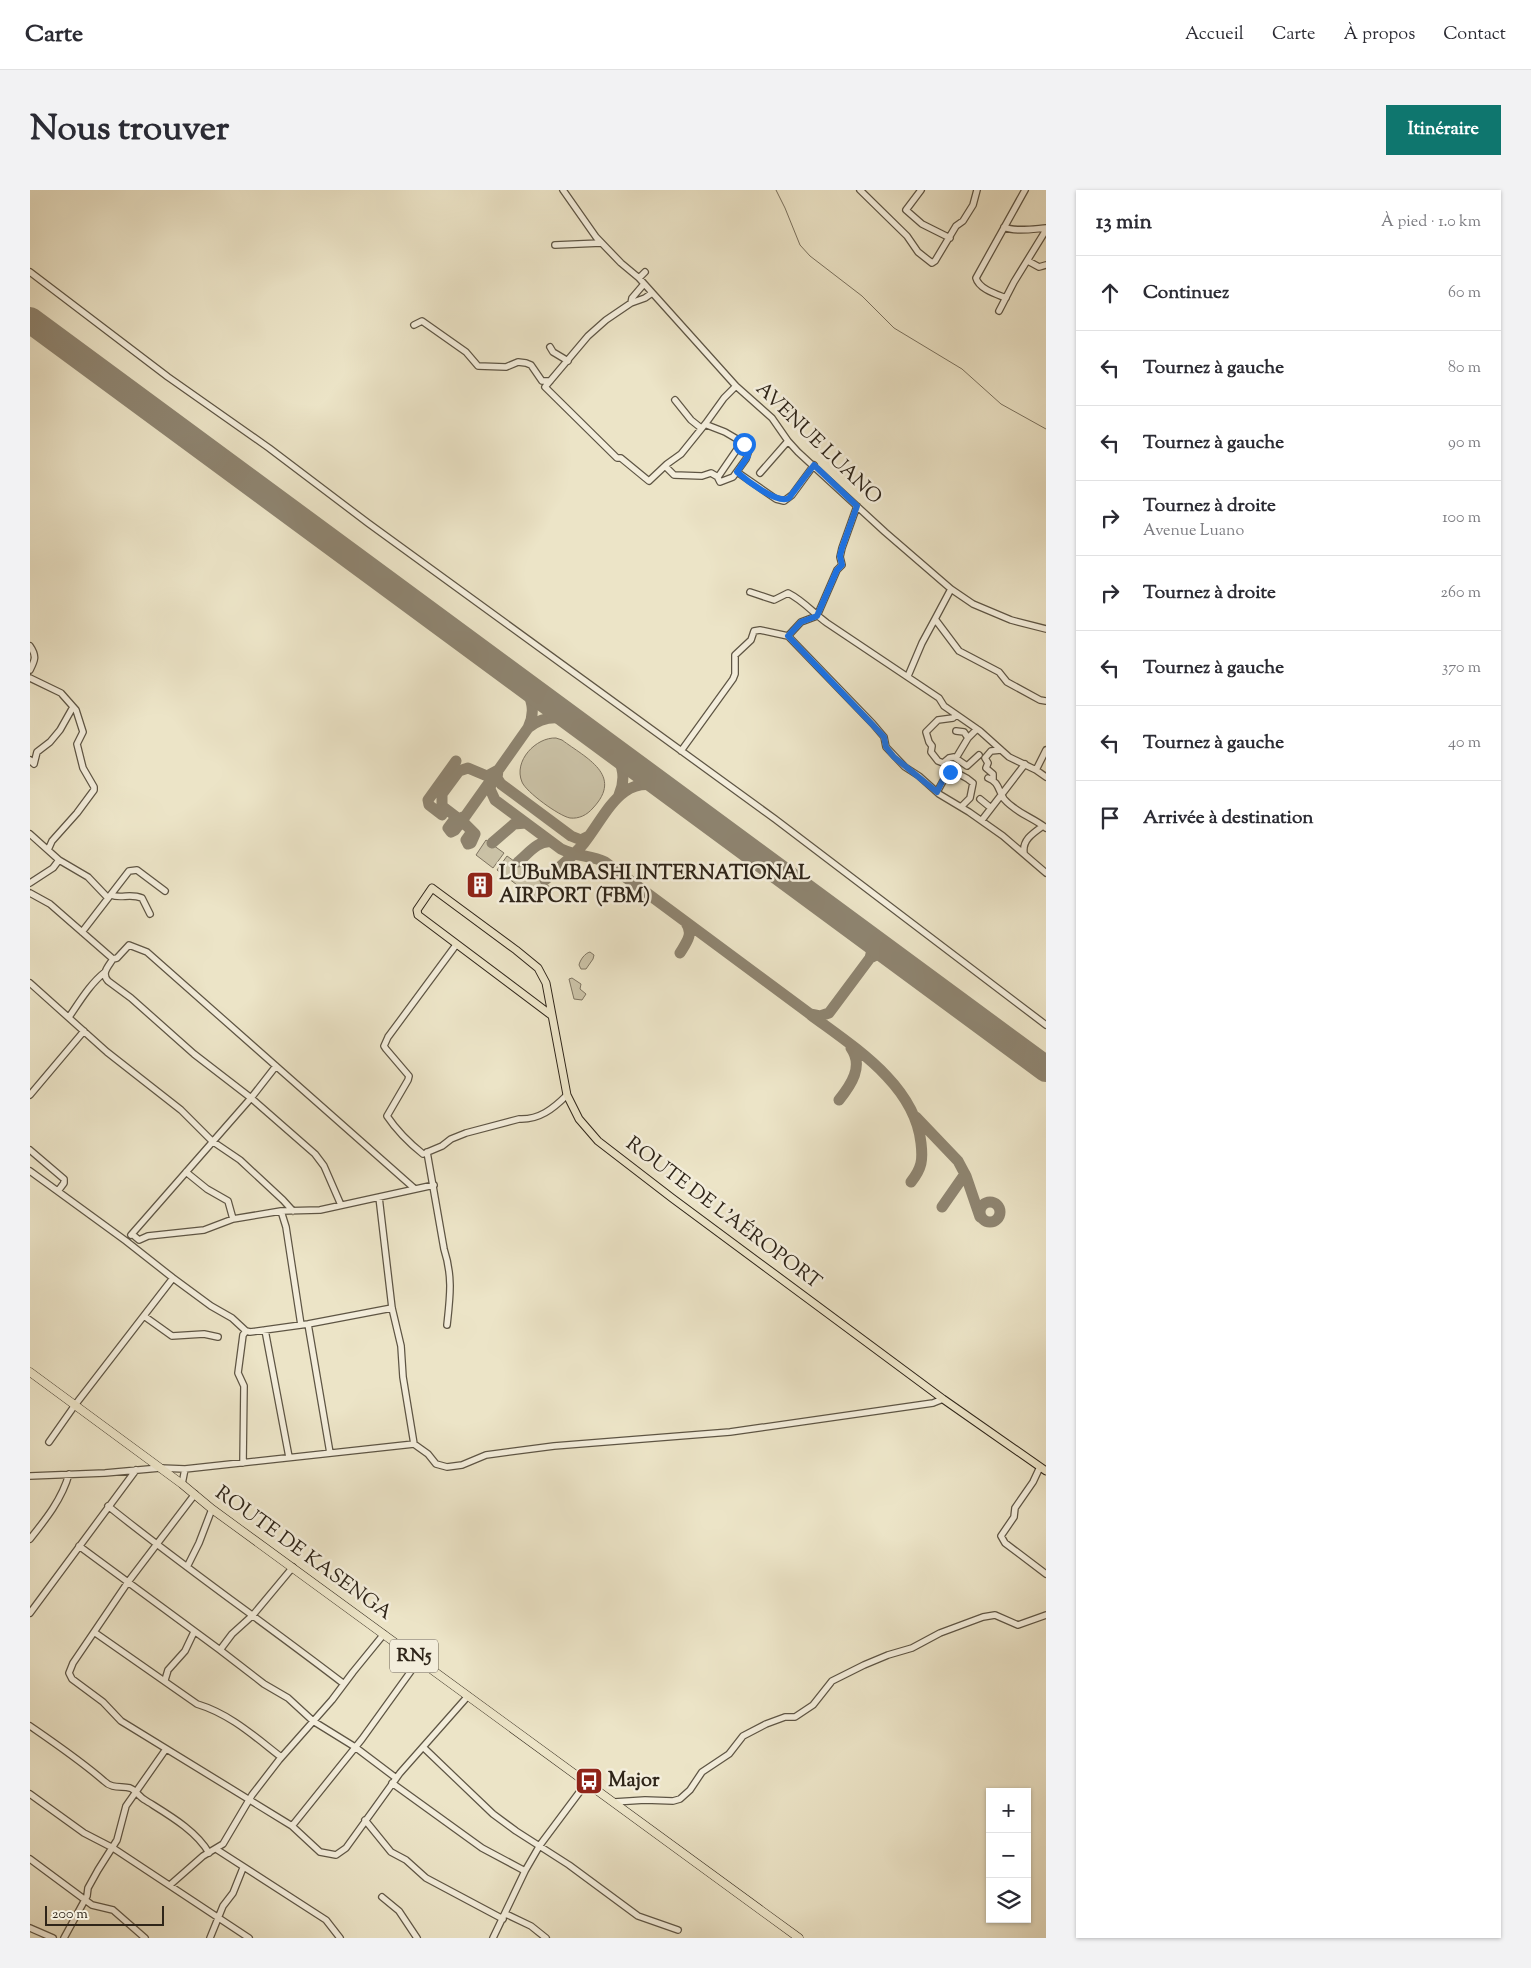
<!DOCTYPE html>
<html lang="fr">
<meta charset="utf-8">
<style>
:root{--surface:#fff;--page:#f2f2f3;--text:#2b2b33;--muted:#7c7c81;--line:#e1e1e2;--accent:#0f766e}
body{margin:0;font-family:"Sorts Mill Goudy",serif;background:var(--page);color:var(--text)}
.controls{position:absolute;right:15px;bottom:15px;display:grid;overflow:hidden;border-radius:0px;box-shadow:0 1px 4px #0004}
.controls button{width:45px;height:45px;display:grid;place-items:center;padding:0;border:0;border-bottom:1px solid var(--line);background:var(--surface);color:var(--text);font:25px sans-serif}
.scale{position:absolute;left:15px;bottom:12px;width:119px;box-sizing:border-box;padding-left:5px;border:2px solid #2f2519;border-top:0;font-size:14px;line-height:18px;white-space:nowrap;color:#2f2519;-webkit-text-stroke:4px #f3eddb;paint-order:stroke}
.stop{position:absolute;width:15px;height:15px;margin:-11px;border:4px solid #1a73e8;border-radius:50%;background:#fff}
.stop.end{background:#1a73e8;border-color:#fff;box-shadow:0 1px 5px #0008}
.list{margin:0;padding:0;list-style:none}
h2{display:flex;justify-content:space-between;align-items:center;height:65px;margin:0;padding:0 20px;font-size:21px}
h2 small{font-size:16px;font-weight:400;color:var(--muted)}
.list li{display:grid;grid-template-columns:32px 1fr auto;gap:15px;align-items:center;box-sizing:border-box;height:75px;padding:0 20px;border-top:1px solid var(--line)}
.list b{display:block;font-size:19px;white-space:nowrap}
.list p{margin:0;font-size:16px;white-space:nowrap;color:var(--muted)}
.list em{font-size:16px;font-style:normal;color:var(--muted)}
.icon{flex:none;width:28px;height:28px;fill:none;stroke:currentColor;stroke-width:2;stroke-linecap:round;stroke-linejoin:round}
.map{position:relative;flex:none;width:1016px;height:1748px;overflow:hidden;border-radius:0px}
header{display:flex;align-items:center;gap:30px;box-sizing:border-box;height:70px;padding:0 25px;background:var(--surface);border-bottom:1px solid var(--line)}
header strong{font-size:24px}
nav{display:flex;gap:28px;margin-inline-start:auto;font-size:18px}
.intro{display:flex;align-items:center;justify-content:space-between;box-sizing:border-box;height:120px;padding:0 30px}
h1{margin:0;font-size:35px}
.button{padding:12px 22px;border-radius:0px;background:var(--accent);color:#fff;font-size:18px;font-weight:700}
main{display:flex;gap:30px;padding:0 30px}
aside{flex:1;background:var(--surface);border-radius:0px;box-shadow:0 1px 4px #0004}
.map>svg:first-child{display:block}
.green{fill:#ccc4a9;stroke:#7e7461}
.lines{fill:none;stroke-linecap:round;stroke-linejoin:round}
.stream{stroke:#7a715e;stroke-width:1}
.taxiway{stroke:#8e8470;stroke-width:11}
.runway{stroke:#8e8470;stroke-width:26}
.minor-casing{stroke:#5e5544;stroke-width:8}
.major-casing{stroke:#2f2519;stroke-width:9}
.highway-casing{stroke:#2f2519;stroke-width:9}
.minor{stroke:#f3eddb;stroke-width:5.5}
.major{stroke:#ece4c7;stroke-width:7}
.highway{stroke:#ece4c7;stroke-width:8}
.route{stroke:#1a73e8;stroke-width:6}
.labels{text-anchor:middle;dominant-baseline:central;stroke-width:5;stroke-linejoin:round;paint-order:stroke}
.shield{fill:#f3eddb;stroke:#6a6153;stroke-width:1}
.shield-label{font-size:19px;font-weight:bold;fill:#2f2519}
.street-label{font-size:20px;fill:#2f2519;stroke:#f3eddb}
.poi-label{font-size:20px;font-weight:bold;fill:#2f2519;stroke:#f3eddb;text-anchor:start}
</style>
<header>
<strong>Carte</strong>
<nav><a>Accueil</a><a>Carte</a><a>À propos</a><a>Contact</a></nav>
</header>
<div class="intro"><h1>Nous trouver</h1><a class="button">Itinéraire</a></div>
<main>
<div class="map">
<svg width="1016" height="1748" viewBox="0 0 1016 1748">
<rect width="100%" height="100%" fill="#ece4c7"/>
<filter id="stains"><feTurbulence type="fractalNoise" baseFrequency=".004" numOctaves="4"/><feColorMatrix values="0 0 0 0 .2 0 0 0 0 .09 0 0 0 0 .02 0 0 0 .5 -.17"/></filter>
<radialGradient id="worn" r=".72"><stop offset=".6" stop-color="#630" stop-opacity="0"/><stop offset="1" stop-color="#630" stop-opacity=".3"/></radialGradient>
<path class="green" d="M526,548L532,550C556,568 594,585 563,618C557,625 549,629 540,628C529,626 496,602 492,592C483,571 506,547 526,548Z
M456,650L474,663L463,678L446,665Z
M477,666L520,697L510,712L467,680Z
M560,762L564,765L563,769L556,779H551L549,775C550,770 555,763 560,762Z
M542,788L551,794L550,799L556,804L552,810L544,809L539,789Z"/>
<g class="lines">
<path class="stream" d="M746,0L755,18L770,55L780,66L832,106L864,138L932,179L971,214L1016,239"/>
<path class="taxiway" d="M493,493C502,508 506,522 498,538
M549,534C531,525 514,525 498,538L462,589L460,599L465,610L531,659C547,667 561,665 575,672L780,824L790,826L799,823L840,768L850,763L862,765
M585,561C593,576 596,589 589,605
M468,580L467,588L471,594L541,646L551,650L559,646
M412,625L399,615L398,610L426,571
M435,626L429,629L412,616V604L429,581L438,578L457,586L468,580
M424,630L418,638L421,642L425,640L434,628
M441,643L436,650L438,654L441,653L445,644L434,633V628L461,590
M462,653L484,634L496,633
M488,672C498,664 508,650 521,652
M515,690C528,678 543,667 554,653C577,624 592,580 637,599
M837,747L842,760L840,768
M650,763C656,753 664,744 656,733
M781,825C824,857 885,895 891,953C893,970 892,978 881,992
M809,910C821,895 834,876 821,858
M886,927L928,971L936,986L950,1027
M950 1022a10 10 0 1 1 20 0a10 10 0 1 1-20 0Z
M912,1017L935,984"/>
<path class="runway" d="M0,130L1016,879"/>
<g class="minor-casing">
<path id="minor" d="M533,0L566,47L591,73L609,88L706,196L742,228L758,251L768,262L855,342L921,399L943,414L981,430L1016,439
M830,0L877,46L888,62L902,73L905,71L926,36L933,31L943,15L947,0
M891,0L876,20L892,34L920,48
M974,37C985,42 1003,39 1016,38
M525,55L571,53
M998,71L1009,77L1016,75
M0,82L138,187L239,258L338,333L745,629L1016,835
M609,88L615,82
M622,103L615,108L601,113L576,130L558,146L515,197L587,268H591L619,291L637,274L651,264L676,233
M976,108C966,104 949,99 946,88L995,0
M601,113L602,108L614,94
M969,121L984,92L1016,40
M384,135L392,131L436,162L448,176L476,177L488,172L496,173L501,175L512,191H520
M520,157L523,162L538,171
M645,210L661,230L671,238
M635,276L644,285L672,286L681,283L688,287L712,252L695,242L677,235L676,233L694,208L706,196
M707,282L746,309L754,311L762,305L784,275
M730,283L758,251
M688,288L690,292L703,287L716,269L719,260L712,252
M921,399L905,429L929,461L969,482L977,492L1010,510L1016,511
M720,402L744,410L758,403C774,411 783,423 797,433L909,508L914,516L950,541L979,567L1006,580L1016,587
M758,446L843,534L854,547L856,557L875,577L889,586L909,604L939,622L973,646L1016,683
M0,456C7,466 5,470 0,480
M878,486L892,453L905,429
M0,488L31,503L46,520L53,542L47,554L53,578L64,597V600L47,623L22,651L18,660
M926,525L923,528L908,530L896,542L899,552L902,556L901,562L908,571L913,573L919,568L924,567L937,576L949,565
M926,541L934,542L938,548
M651,561L703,489L705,484V465L721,450L724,441L730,440L758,446L771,432L787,426L807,380L812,375L810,367L812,358L827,316
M926,568L938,548L947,539
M0,570L4,574L7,562L20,552L30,540L43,517
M1006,580L1016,560
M958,588C969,592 968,600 974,609C986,623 1002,627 1016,638
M963,590V584L956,578L958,573L955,568L961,561L971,560
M907,602L918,582C927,582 936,587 943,593L940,608L931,617
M950,609L961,618
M952,630L995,574
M0,644L29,670L58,687L78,708
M994,663C992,650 1003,643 1013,636
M0,693L23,678L29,670
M0,703L20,714L83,769L87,768L99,755L117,762L385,999
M81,705C91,709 100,703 112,708L120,724
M52,742L99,681L107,680L135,701
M426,755L358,847L354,856L356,859L379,886L378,890L357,926C367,941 378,952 393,964L412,956L421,949L436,943L489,929C509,930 523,919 537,905
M83,769C78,777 71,783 78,791L101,808L164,864L221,908L285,964L294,976L311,1015
M0,793L77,862L151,920L182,951L210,970L253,1010L263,1021
M39,827C50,811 60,794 75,782
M0,905L54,841
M0,960L34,989V993L28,1001
M397,962L414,1059C423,1087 420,1107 417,1135
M0,981L96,1051L143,1088L181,1116L202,1128L216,1141L220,1142L278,1134L362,1118
M156,982L177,999L198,1011L203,1029
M349,1007L362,1118L371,1156L373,1187L384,1254
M251,1021L256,1037L271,1135
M102,1044L109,1050L118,1046L174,1040L203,1029L251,1021L290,1020L404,995
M101,1045L221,908L246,876
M114,1126L142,1146L174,1144L188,1147
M278,1134L300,1263
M235,1140L259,1267
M19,1252L45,1215L143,1088
M213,1273L214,1196L208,1183L213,1145L216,1141
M1010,1277L1003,1292L985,1318L984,1327L971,1346L975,1353L1016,1384
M0,1286L75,1283L130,1278L155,1279L384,1254L398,1264L406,1274L417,1277L432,1275L456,1265L524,1256L700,1242L903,1213L913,1209
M152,1294L155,1279
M165,1304L98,1392L43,1473L39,1483L42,1489L73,1512L91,1531L262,1636L290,1662L306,1665L316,1658L370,1583L438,1506
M78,1316C155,1378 236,1434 314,1494
M0,1349C16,1329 32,1309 39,1284
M49,1356L190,1460L202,1444L223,1425L263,1377
M157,1377L169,1353L182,1319
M0,1423L106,1280
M64,1442L167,1514C200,1524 224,1546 251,1567
M190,1460L234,1494L258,1508L283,1531L325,1557L366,1588
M135,1490L138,1480L155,1461L164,1442
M0,1536C26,1554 51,1571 74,1591C82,1599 91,1596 100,1598C106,1600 109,1607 115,1610C137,1624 166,1640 179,1663
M393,1557L463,1624L486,1641L539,1675L608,1726L648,1740
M362,1593L452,1658L495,1681
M0,1604L54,1643L83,1658L219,1748
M584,1612L615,1610L643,1611L650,1609L660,1600L672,1582L699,1564L713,1546L736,1534L755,1527H765L783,1515L802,1491L834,1475L858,1465L882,1458L910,1443L953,1427L965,1425L988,1435L1016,1425
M335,1630L361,1662L376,1670L396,1688L473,1729
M262,1636L332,1549L389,1470
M186,1659L296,1730L310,1748
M0,1669L62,1715L83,1720L115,1748
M140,1695L173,1666L193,1654L222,1605L249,1570L302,1510L323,1482L354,1444
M352,1707L369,1721L387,1748
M476,1724L501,1736L516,1748
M0,1738L23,1748
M34,1748L57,1706L58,1698L68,1680L87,1650L96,1616L136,1559
M180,1748L193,1716L203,1703L213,1678
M463,1748L495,1681L510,1655L557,1592"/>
</g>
<g class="major-casing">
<path id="major" d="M521,825L388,725L387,720L402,698L486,760L508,778L516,793L537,905L549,929L568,951L642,1008L913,1209L1016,1281"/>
</g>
<g class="highway-casing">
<path id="highway" d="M0,1182L152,1294L182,1319L769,1748"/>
</g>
<use href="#minor" class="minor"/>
<use href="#major" class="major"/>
<use href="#highway" class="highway"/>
</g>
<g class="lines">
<path class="route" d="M714,254L718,258V266L707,282C716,290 748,315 759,308L784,275L827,316L812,358L810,366L812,375L807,380L787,426L771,432L758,446L842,534L854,547L856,557L864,567L907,602L917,582H920"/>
</g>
<defs>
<g id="building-square" transform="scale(1.4375)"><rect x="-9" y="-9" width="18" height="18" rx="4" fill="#8f2418" stroke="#f3eddb"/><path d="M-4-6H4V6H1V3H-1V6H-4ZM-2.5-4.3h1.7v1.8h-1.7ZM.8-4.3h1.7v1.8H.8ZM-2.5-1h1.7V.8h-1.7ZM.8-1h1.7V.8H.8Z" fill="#fff"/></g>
<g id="bus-square" transform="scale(1.4375)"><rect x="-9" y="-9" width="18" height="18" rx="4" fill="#8f2418" stroke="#f3eddb"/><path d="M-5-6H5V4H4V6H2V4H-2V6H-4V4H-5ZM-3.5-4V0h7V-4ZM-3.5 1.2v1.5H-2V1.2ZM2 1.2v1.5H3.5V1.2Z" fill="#fff"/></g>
</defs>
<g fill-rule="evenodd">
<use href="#building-square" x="450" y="695"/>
<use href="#bus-square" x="559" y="1591"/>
</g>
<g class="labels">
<rect class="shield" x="360" y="1449.5" width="48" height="33" rx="4"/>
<g class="shield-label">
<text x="384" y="1466">RN5</text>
</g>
<g class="street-label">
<text transform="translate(788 254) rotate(44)">AVENUE LUANO</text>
<text transform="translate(693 1024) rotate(37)">ROUTE DE L'AÉROPORT</text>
<text transform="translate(273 1364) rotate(36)">ROUTE DE KASENGA</text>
</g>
<g class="poi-label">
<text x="469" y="684">LUBuMBASHI INTERNATIONAL<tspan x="469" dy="23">AIRPORT (FBM)</tspan></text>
<text x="578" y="1591">Major</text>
</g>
</g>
<rect width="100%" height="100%" filter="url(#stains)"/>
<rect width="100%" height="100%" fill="url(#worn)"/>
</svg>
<div class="controls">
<button>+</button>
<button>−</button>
<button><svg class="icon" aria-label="layers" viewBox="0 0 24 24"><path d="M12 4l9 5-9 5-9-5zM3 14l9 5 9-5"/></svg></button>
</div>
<div class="scale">200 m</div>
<div class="stop" style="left:714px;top:254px"></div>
<div class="stop end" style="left:920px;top:582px"></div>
</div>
<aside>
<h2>13 min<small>À pied · 1.0 km</small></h2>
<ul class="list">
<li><svg class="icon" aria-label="ahead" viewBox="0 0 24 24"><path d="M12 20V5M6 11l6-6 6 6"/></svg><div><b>Continuez</b></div><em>60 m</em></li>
<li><svg class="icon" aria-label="left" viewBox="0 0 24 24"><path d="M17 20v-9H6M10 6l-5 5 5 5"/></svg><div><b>Tournez à gauche</b></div><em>80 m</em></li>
<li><svg class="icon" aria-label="left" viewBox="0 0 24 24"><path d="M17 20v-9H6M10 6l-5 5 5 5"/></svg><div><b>Tournez à gauche</b></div><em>90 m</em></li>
<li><svg class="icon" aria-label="right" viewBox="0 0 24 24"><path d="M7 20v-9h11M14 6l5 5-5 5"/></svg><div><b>Tournez à droite</b><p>Avenue Luano</p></div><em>100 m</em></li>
<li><svg class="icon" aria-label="right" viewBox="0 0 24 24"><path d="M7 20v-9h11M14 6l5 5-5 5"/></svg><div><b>Tournez à droite</b></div><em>260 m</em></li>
<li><svg class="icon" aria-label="left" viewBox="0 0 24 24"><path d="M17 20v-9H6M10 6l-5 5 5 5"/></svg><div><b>Tournez à gauche</b></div><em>370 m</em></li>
<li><svg class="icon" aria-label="left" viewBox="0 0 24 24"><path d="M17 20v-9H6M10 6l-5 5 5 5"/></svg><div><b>Tournez à gauche</b></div><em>40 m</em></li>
<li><svg class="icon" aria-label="arrive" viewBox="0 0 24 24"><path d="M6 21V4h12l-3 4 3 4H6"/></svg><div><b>Arrivée à destination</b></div></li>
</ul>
</aside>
</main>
